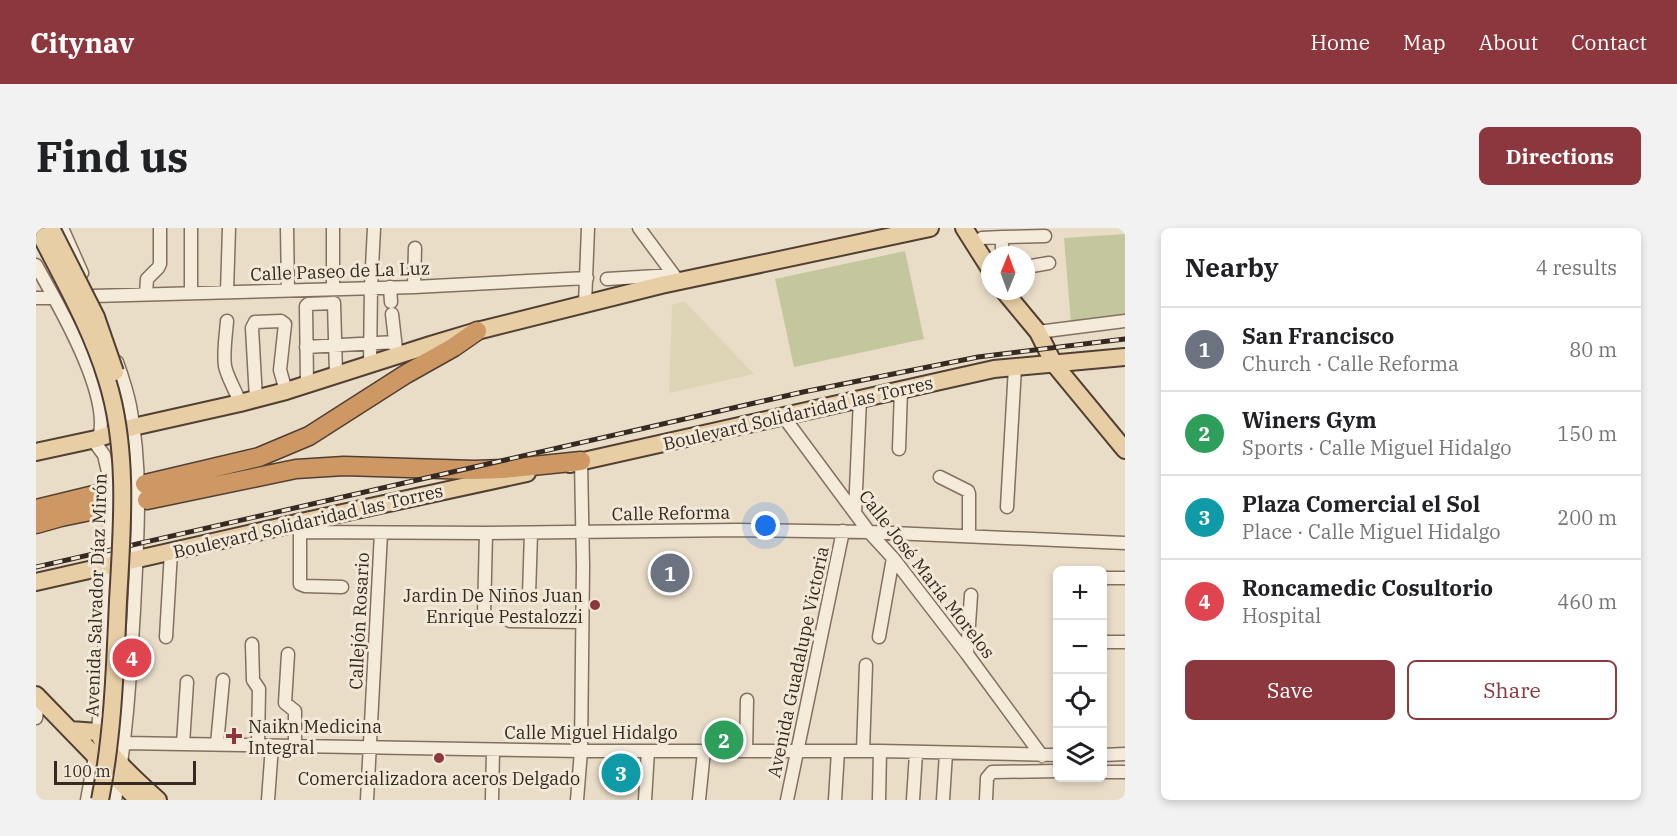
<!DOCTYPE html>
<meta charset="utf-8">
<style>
:root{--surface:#fff;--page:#f2f2f2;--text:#202124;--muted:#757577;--line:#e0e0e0;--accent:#8b373d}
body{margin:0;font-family:"IBM Plex Serif",serif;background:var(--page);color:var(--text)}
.controls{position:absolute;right:18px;bottom:18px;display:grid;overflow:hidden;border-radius:9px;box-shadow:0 3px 9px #0003}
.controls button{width:54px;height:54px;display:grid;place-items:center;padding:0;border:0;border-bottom:2px solid var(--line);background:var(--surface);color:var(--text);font:30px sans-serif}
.compass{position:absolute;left:945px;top:18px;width:54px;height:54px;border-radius:50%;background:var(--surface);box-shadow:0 3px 9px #0003;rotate:1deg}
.scale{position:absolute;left:18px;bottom:15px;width:142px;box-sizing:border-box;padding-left:6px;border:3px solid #352a21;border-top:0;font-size:16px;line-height:21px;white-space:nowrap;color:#352a21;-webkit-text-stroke:4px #f2e8d7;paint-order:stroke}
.you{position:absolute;left:730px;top:298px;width:21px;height:21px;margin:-15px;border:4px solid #fff;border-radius:50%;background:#1a73e8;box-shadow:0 0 0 9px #1a73e833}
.badge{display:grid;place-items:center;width:39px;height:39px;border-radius:50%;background:var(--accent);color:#fff;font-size:20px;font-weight:700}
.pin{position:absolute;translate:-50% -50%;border:3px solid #fff;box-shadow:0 2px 6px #0006}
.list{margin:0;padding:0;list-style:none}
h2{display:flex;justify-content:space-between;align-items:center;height:78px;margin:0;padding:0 24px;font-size:26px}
h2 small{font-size:20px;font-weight:400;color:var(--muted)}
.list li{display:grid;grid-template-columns:39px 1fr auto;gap:18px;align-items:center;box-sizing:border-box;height:84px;padding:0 24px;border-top:2px solid var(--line)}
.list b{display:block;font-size:22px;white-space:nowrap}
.list p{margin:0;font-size:20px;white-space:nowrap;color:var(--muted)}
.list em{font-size:20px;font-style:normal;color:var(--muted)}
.actions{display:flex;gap:12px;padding:18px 24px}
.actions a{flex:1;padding:14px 0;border:2px solid var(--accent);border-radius:9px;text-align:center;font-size:21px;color:var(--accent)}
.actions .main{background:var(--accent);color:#fff}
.icon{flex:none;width:33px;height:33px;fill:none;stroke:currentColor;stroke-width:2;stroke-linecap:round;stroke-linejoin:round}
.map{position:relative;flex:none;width:1089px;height:572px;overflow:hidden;border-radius:9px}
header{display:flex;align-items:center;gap:36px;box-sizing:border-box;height:84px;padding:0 30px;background:var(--accent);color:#fff}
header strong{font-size:28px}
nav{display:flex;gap:33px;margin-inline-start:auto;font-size:21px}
.intro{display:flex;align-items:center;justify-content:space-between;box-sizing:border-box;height:144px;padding:0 36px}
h1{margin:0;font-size:42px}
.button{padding:15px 27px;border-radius:9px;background:var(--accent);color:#fff;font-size:21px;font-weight:700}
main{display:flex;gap:36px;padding:0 36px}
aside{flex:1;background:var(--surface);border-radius:9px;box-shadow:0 3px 9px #0003}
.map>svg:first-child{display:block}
.farmland{fill:#ded5b7}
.green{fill:#c4c69d}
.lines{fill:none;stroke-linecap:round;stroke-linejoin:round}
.minor-casing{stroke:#83705f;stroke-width:15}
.major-casing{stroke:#523f33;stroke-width:20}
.highway-casing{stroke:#523f33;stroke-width:21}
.minor{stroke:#f5ebdb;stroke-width:12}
.major{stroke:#e7cea5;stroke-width:16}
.highway{stroke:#ce9864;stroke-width:18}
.rail-casing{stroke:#352a21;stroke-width:5}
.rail{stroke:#f2e8d7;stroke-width:3;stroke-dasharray:9;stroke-linecap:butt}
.major-bridge-casing{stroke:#523f33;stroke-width:20;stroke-linecap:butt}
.major-bridge{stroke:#e7cea5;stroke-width:16}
.poi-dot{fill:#8b373d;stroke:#f2e8d7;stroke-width:2}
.labels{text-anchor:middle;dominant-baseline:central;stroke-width:6;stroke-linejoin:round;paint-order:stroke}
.street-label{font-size:18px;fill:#352a21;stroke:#f2e8d7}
.poi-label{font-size:18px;fill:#352a21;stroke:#f2e8d7;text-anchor:end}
</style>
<header>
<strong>Citynav</strong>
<nav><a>Home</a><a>Map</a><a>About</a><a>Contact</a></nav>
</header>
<div class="intro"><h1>Find us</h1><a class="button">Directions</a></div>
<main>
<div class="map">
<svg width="1089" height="572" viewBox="0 0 1089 572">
<rect width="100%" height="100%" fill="#e9ddc8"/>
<path class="farmland" d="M648,73L718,146L633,165L636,77Z"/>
<path class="green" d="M1089,6V90L1035,95L1028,10Z
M869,23L888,111L758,139L739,51Z"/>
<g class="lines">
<g class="minor-casing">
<path id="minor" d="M26,0L46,45
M155,0V65
M251,0L252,62
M297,0V60
M603,0L643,54
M946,10L966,9
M966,27V9L1009,8
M0,37C21,75 76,167 63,210
M990,39L1013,35
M571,51L637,47
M354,59L355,74
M378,59L379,20
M191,64L193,0
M110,66L111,51L122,40L124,36V0
M57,68L378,59L551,50
M0,70H18
M549,76L552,0
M356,86L360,121
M191,93C190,107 187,124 189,138C191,149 200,163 204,175
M1002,104L1089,93
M270,119L359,114
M334,135L335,59L338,0
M271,156L270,78L272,76L298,75L300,146
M220,171L216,100L219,94L245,93L249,96L244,142L250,163
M747,188L833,304L857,330L931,426L1006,528
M57,212L68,227L72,244L74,343L62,504
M863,221L865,162
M904,249L932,263L933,266V308
M971,279L979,139
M819,285L824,171
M265,294L264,304L450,305L702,302L833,304L1089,315
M264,304V356L269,358L306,359
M1066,350H1089
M493,367L495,305
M448,389L450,305
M474,393L546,394
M130,409L135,324
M843,409L857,330
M1066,414H1089
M216,416L217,452L223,461L222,517
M252,426L249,475L259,483V518
M931,426L935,367
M0,490L3,469
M88,515L545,523H844L1022,527
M147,516L151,454
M181,516L187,452
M710,523L711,472
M827,523L830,437
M1066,527L1089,526
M1066,544H1089
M456,571L457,522
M51,572L59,528
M79,572C91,509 94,446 98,382C101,315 107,244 94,178C91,163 86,148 81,134
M232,572L236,518
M331,572L345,305
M541,572L545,523L547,338L545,233
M609,572L612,523
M663,572L668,523
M751,572L807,303
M799,572L802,523
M843,572L844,523
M877,572L880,525
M907,572L910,525
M950,572L951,550L956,544L1022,543"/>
</g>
<g class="major-casing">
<path id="major" d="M928,0L954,41
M968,63L1002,104L1018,136L1089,222
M0,224L60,211L97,199L204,175L250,163L394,117L441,103L625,57L894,0
M534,236L958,141L1089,129
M0,354L265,294L491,245
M0,467L102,572
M34,502L62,504C71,527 103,555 122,572"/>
</g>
<g class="highway-casing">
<path id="highway" d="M109,256L223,229L273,208L370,146L418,119L441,103
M111,272L260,241L308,238L438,242L467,241L545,233
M0,281L62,266
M0,296L25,289L59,282"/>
</g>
<use href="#minor" class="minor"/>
<use href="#major" class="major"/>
<use href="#highway" class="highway"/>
<g class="rail-casing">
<path id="rail" d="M0,339L767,164L942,129L1089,111"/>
</g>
<use href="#rail" class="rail"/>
<g class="major-bridge-casing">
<path id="major-bridge" d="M1,0C26,49 55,99 71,152C93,222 86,302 82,373C79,440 77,507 64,572
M15,0L60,89L79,144"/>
</g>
<use href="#major-bridge" class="major-bridge"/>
</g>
<g class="poi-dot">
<circle cx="559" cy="377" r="6"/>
<path d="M195 499h6v6h6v6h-6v6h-6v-6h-6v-6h6z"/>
<circle cx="403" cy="530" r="6"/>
</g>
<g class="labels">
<g class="street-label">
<text transform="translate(304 43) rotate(-2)">Calle Paseo de La Luz</text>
<text transform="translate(762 185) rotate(-13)">Boulevard Solidaridad las Torres</text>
<text transform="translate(635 285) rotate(-1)">Calle Reforma</text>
<text transform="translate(272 293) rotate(-13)">Boulevard Solidaridad las Torres</text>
<text transform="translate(891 346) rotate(52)">Calle José María Morelos</text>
<text transform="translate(60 367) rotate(-88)">Avenida Salvador Díaz Mirón</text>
<text transform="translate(323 393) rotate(-87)">Callejón Rosario</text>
<text transform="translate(762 434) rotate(-78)">Avenida Guadalupe Victoria</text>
<text x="555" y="504">Calle Miguel Hidalgo</text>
</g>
<g class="poi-label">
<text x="547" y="367">Jardin De Niños Juan<tspan x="547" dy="21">Enrique Pestalozzi</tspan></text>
<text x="212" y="498" text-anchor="start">Naikn Medicina<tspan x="212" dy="21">Integral</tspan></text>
<text x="403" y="550" text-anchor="middle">Comercializadora aceros Delgado</text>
</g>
</g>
</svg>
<div class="controls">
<button>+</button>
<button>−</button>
<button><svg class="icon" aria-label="locate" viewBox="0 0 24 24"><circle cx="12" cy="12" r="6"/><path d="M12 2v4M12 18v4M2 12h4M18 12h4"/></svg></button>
<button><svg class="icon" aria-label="layers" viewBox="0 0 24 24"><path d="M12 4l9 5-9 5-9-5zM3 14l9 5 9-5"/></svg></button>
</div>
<svg class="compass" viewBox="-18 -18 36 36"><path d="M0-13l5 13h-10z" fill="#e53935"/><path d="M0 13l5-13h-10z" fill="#757577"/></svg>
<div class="scale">100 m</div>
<div class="you"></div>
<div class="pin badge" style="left:634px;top:345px;background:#6b7280">1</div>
<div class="pin badge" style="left:688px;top:512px;background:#2e9e5b">2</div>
<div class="pin badge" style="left:585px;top:545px;background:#0f9aa8">3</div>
<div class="pin badge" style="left:96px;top:430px;background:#e0444e">4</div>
</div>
<aside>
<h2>Nearby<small>4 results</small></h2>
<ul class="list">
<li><span class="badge" style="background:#6b7280">1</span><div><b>San Francisco</b><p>Church · Calle Reforma</p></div><em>80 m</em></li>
<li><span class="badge" style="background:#2e9e5b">2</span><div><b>Winers Gym</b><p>Sports · Calle Miguel Hidalgo</p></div><em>150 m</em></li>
<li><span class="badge" style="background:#0f9aa8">3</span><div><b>Plaza Comercial el Sol</b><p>Place · Calle Miguel Hidalgo</p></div><em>200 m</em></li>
<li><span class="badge" style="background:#e0444e">4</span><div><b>Roncamedic Cosultorio</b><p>Hospital</p></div><em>460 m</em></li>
</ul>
<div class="actions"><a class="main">Save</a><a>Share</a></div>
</aside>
</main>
